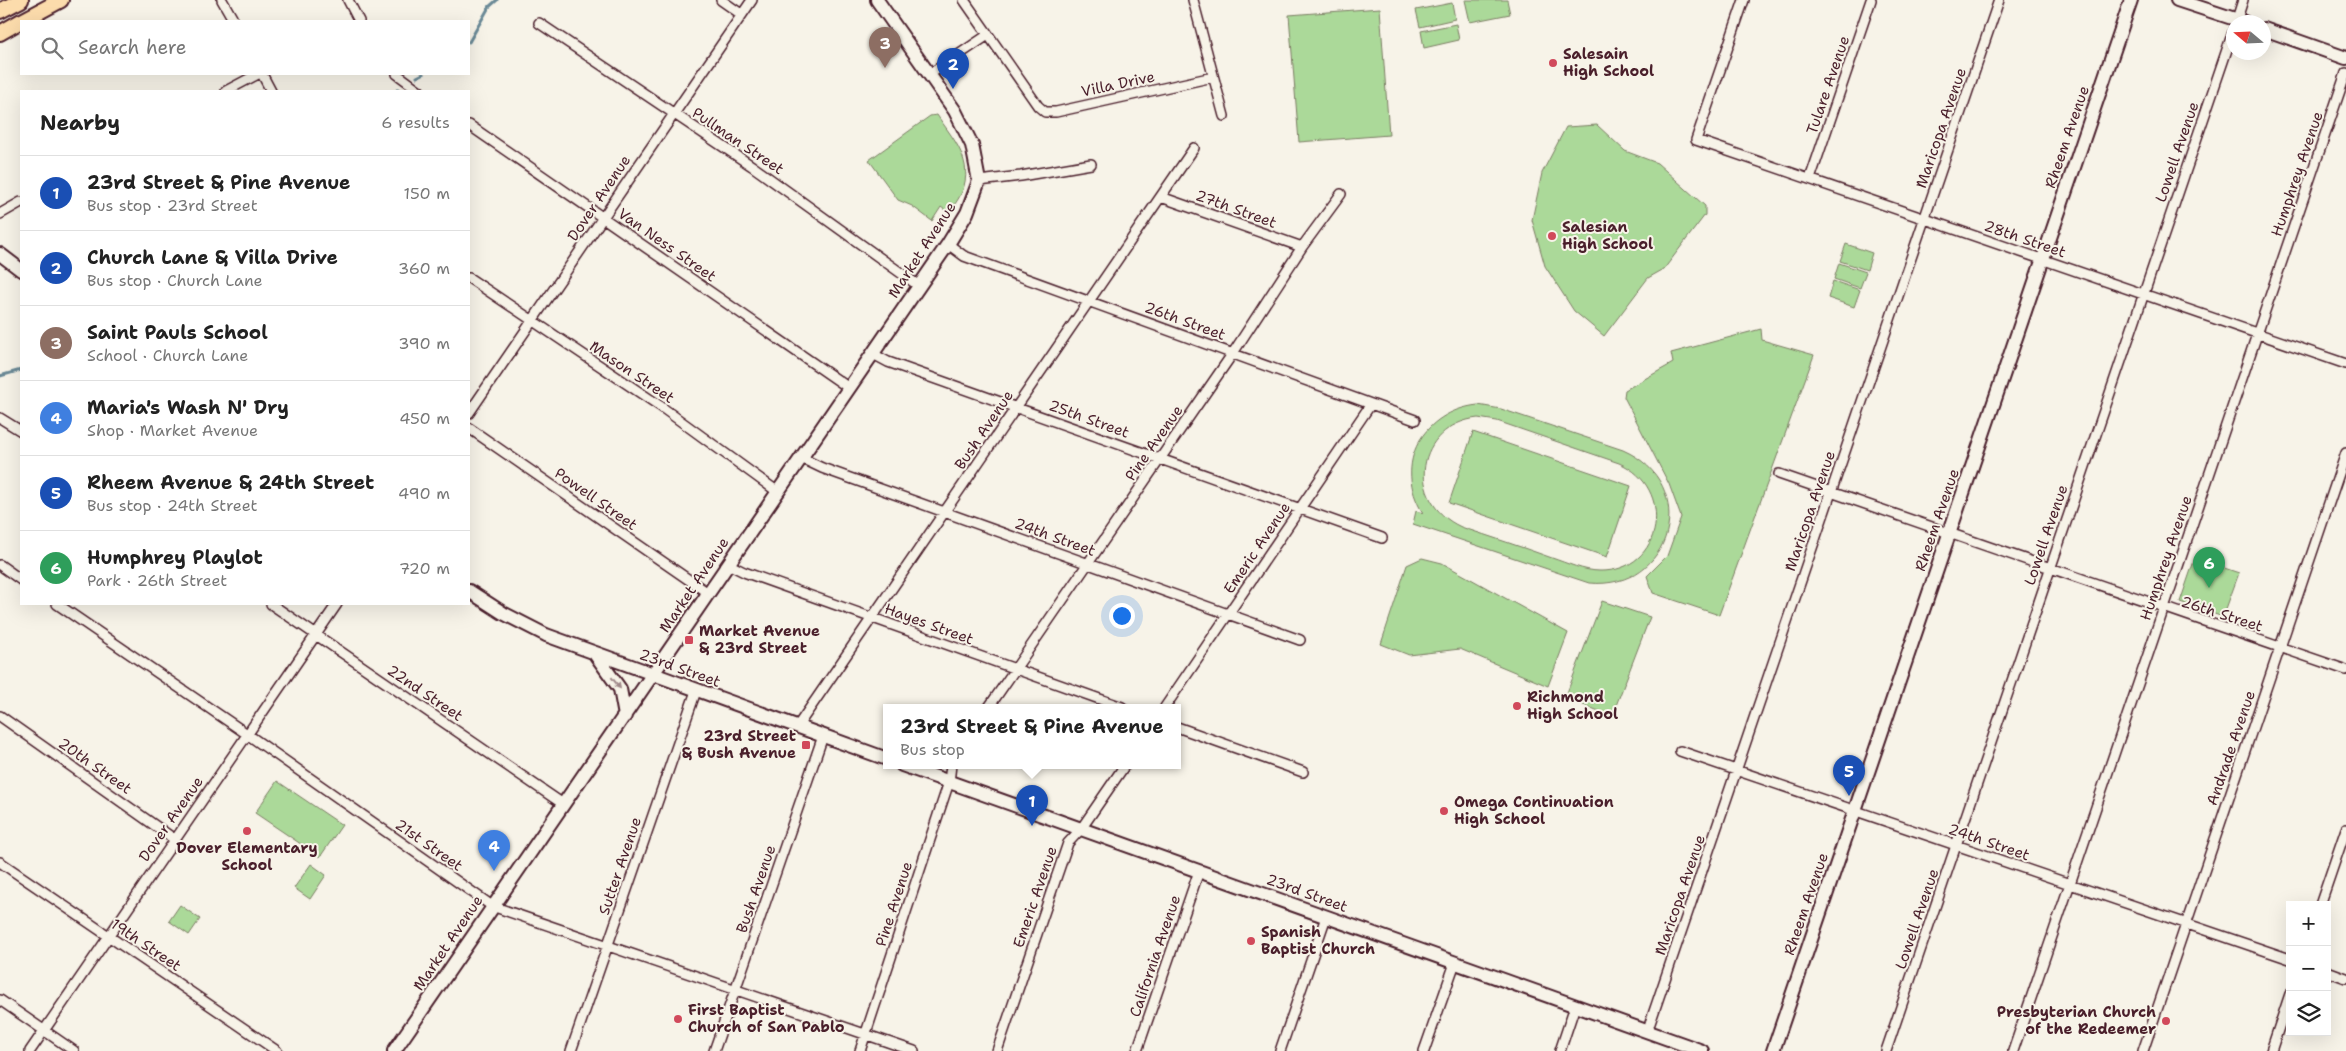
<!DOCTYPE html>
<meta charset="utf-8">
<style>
:root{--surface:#fff;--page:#f2f2f2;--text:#222;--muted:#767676;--line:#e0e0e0;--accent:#d1495b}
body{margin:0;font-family:"Shantell Sans",sans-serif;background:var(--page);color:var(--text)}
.controls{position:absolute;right:15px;bottom:15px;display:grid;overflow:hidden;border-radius:0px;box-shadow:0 5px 20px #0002}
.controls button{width:45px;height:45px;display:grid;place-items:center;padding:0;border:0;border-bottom:1px solid var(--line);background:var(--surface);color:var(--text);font:25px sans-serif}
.compass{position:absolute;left:2226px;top:15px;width:45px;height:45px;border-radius:50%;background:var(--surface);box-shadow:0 5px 20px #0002;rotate:289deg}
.you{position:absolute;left:1121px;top:615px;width:18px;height:18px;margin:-12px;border:4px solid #fff;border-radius:50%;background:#1a73e8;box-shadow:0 0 0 8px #1a73e833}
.badge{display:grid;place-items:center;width:32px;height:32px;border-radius:50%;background:var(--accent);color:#fff;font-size:16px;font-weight:700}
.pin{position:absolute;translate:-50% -41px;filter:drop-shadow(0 1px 2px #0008)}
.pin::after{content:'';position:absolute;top:26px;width:18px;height:15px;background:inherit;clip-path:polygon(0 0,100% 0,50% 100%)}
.popup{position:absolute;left:883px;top:704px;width:298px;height:65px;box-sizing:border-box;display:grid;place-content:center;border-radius:0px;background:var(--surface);filter:drop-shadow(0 1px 4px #0005);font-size:16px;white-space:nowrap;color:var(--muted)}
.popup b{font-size:19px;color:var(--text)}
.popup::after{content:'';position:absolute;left:50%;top:100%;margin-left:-10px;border:10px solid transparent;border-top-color:var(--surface)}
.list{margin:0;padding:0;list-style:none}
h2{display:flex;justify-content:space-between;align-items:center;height:65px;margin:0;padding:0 20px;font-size:21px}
h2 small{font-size:16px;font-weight:400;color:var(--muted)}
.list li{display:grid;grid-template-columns:32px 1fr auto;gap:15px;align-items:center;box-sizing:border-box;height:75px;padding:0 20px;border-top:1px solid var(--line)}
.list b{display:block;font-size:19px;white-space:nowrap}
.list p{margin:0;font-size:16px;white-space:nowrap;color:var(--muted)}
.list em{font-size:16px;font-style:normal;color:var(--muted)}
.icon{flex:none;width:28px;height:28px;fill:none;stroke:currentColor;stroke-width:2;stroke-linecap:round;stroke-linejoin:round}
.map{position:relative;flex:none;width:2346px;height:1051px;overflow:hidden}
.search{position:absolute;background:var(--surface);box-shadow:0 5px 20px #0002;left:20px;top:20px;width:450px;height:55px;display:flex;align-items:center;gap:12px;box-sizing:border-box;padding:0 18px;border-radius:0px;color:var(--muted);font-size:19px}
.panel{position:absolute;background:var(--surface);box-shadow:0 5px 20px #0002;left:20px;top:90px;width:450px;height:515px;border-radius:0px}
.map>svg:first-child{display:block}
.green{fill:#abd999;stroke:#7a7c62;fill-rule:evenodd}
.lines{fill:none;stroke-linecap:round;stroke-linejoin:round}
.stream{stroke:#6a8996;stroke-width:3}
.street-casing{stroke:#4a1f2b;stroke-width:12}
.secondary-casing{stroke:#4a1f2b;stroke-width:16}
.primary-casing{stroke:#4a1f2b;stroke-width:18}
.street{stroke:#f7f3e8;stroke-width:9}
.secondary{stroke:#f7f3e8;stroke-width:12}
.primary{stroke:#fcdcac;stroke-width:14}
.oneway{fill:#a0898a}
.poi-dot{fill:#d1495b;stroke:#f7f3e8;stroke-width:2}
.labels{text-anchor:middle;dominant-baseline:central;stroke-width:4;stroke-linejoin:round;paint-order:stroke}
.poi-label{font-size:15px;font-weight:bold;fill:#4a1f2b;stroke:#f7f3e8;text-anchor:start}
.street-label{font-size:15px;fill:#4a1f2b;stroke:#f7f3e8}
</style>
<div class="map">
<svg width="2346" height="1051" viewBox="0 0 2346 1051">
<rect width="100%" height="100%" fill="#f7f3e8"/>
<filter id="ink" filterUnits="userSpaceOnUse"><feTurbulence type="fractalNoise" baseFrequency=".02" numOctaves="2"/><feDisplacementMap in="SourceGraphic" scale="10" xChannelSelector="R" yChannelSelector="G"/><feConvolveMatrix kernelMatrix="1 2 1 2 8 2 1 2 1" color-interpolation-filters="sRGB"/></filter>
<g filter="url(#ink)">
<path class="green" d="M1465,0H1507L1510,14L1470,22Z
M1452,3L1455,19L1420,27L1416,10Z
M1380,8L1389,135L1299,142L1289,15Z
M1456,24L1459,40L1424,48L1421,31Z
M937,115C951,136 972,158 964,186C962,195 954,205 949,213L941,207L932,221L912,206L898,200L869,160L930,116Z
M1597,125L1625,151L1657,163L1705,206V215L1664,269L1648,278L1604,336L1574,311L1545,266L1532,220L1542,173L1566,127Z
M1846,244L1872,253L1867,270L1840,261Z
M1839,263L1866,272L1860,288L1834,279Z
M1833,281L1860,290L1854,307L1828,298Z
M1761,329L1762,340L1814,355L1719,615L1653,593L1647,576L1667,556L1681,517L1669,484L1624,397L1625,390L1673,363L1671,353Z
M1478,405L1501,409L1623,450C1701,484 1673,591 1589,583L1413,524L1416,511L1423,513C1392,464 1423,411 1478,405ZM1478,418L1497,421L1619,463C1676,487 1664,572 1600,571C1584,571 1567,563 1552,558C1522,547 1491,537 1461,527C1404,501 1416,425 1478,418Z
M1473,432L1631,486L1607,557L1449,503Z
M1422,558L1442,563L1568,633L1548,686L1460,649L1409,655L1381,644L1407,565Z
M2195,558L2239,573L2223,617L2180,602Z
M1602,601L1650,617L1612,716L1565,698Z
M277,781L342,825L320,857L255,813Z
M311,864L326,875L310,899L294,888Z
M180,905L200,919L189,935L169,921Z"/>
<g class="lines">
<path class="stream" d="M469,42L489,7L497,0
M417,77L423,74
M397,91L398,89
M0,376L21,370"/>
<g class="street-casing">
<path id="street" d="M222,0L234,21
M348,0L359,21
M721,0L741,14
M964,0L1038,106L1045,112H1056L1213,77
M1193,0L1224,116
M1744,0L1696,140L2346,364
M2236,22L2243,0
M539,23L752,166L919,286
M262,74L271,91
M397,74L420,91
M930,74L988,35
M226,91L258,74
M469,125L849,388
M1810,179L1871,0
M979,181L1021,176L1091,164
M1161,197L1302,247
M0,214L21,202
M948,244L964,256L1415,420
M469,278L660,406L778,492
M873,354L888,362L1382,538
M469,413L752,0
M0,418L21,431
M469,428L708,593
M801,458L822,468L1300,640
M1779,474C1968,539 2157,606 2346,670
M728,564L744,572L1122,707
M0,565L21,580
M57,604L247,734L492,906L914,1051
M271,604L563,804
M989,707L1233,353L1302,247L1341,194
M1165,707L1371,404
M0,716L174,839
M797,727L1194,148
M1177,727L1303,772
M1680,751L2290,959
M0,862L277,1051
M2320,905L2346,829
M2327,971L2346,978
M0,1000L74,1051
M1647,1032L1999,0
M30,1051L337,604
M571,1051L696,691
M714,1051L823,736
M860,1051L949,782L951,765
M997,1051L1068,843L1081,829L1125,765
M1137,1051L1199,871
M1280,1051L1326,917
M1424,1051L1455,963
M1560,1051L1575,1006
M1886,1051L2234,29
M2013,1051L2346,73
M2143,1051L2346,453
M2271,1051L2290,994"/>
</g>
<g class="secondary-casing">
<path id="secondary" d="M2177,0L2244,22
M2264,29L2346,58
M0,254L21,270
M469,591L503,613L546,635L887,759
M595,654L620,689L625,716
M902,765L1702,1051
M394,1051L948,244L967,213L979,181L972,145L955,111L877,0
M1773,1051L2131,0"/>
</g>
<g class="primary-casing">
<path id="primary" d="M0,11L21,0
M22,21L61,0
M0,33L21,21"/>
</g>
<use href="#street" class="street"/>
<use href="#secondary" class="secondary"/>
<use href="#primary" class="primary"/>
</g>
<defs><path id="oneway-solid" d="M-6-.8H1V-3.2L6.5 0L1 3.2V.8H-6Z" transform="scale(1.25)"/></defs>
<use class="oneway" href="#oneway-solid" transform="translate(616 683) rotate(52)"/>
</g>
<g class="poi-dot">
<circle cx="1553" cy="63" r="5"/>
<circle cx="1552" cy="236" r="5"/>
<rect x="684" y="635" width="10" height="10" rx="2.5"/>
<circle cx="1517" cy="706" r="5"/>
<rect x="801" y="740" width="10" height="10" rx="2.5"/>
<circle cx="1444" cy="811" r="5"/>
<circle cx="247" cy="831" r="5"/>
<circle cx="1251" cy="941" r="5"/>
<circle cx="678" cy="1019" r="5"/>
<circle cx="2166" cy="1021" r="5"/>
</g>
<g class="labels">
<g class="poi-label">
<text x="1563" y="54">Salesain<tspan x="1563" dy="17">High School</tspan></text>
<text x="1562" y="227">Salesian<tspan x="1562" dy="17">High School</tspan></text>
<text x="699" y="631">Market Avenue<tspan x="699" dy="17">&amp; 23rd Street</tspan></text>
<text x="1527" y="697">Richmond<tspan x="1527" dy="17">High School</tspan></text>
<text x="796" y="736" text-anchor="end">23rd Street<tspan x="796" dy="17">&amp; Bush Avenue</tspan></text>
<text x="1454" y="802">Omega Continuation<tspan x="1454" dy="17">High School</tspan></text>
<text x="247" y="848" text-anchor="middle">Dover Elementary<tspan x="247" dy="17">School</tspan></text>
<text x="1261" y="932">Spanish<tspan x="1261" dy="17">Baptist Church</tspan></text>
<text x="688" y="1010">First Baptist<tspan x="688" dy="17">Church of San Pablo</tspan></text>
<text x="2156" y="1012" text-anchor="end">Presbyterian Church<tspan x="2156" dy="17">of the Redeemer</tspan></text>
</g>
<g class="street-label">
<text transform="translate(1118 84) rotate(-12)">Villa Drive</text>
<text transform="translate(1828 85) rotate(-71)">Tulare Avenue</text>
<text transform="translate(1941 128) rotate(-71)">Maricopa Avenue</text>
<text transform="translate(2067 137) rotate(-71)">Rheem Avenue</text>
<text transform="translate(738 141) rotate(34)">Pullman Street</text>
<text transform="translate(2177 152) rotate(-71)">Lowell Avenue</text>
<text transform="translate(2297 174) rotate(-71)">Humphrey Avenue</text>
<text transform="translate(599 198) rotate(-56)">Dover Avenue</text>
<text transform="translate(1236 209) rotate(20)">27th Street</text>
<text transform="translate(2025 239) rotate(19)">28th Street</text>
<text transform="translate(667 245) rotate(35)">Van Ness Street</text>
<text transform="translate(922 250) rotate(-57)">Market Avenue</text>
<text transform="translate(1185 321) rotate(20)">26th Street</text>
<text transform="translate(632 372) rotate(34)">Mason Street</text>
<text transform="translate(1089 419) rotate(20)">25th Street</text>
<text transform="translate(984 430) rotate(-56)">Bush Avenue</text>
<text transform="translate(1154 443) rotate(-55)">Pine Avenue</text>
<text transform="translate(596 499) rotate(35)">Powell Street</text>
<text transform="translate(1810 511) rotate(-71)">Maricopa Avenue</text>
<text transform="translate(1937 520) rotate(-71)">Rheem Avenue</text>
<text transform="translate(2046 535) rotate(-71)">Lowell Avenue</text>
<text transform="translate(1055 537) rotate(20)">24th Street</text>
<text transform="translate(1257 548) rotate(-56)">Emeric Avenue</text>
<text transform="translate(2166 558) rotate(-71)">Humphrey Avenue</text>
<text transform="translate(694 585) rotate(-56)">Market Avenue</text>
<text transform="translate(2222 614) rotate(18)">26th Street</text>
<text transform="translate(929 624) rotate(20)">Hayes Street</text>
<text transform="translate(680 668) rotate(20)">23rd Street</text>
<text transform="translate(425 693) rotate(34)">22nd Street</text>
<text transform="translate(2231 748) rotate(-71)">Andrade Avenue</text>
<text transform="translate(95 766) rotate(35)">20th Street</text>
<text transform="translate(171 819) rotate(-55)">Dover Avenue</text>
<text transform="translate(1989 842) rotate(19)">24th Street</text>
<text transform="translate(429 845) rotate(35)">21st Street</text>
<text transform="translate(620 866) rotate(-71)">Sutter Avenue</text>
<text transform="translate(756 889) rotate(-71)">Bush Avenue</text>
<text transform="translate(1307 893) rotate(20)">23rd Street</text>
<text transform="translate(1680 895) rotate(-71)">Maricopa Avenue</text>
<text transform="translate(1035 897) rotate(-71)">Emeric Avenue</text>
<text transform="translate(894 904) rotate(-72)">Pine Avenue</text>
<text transform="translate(1806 904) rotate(-71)">Rheem Avenue</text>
<text transform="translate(1917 919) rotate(-71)">Lowell Avenue</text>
<text transform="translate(448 943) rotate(-56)">Market Avenue</text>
<text transform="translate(146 945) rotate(34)">19th Street</text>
<text transform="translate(1155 956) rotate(-71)">California Avenue</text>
</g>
</g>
</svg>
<div class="controls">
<button>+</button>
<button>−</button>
<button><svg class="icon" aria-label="layers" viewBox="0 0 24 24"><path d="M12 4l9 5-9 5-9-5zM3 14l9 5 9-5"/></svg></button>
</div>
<svg class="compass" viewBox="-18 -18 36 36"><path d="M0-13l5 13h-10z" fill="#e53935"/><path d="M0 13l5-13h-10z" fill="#767676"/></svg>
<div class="you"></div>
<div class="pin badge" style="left:1032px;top:826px;background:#1a4fb4">1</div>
<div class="popup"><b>23rd Street &amp; Pine Avenue</b>Bus stop</div>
<div class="pin badge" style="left:953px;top:89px;background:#1a4fb4">2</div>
<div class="pin badge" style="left:885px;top:68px;background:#8d6e63">3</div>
<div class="pin badge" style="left:494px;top:871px;background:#3f7fe0">4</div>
<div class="pin badge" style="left:1849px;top:796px;background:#1a4fb4">5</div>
<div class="pin badge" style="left:2209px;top:588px;background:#2e9e5b">6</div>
<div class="search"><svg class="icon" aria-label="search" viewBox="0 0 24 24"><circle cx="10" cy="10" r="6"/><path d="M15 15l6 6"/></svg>Search here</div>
<section class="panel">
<h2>Nearby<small>6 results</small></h2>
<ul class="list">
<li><span class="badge" style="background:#1a4fb4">1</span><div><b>23rd Street &amp; Pine Avenue</b><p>Bus stop · 23rd Street</p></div><em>150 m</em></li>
<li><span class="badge" style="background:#1a4fb4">2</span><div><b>Church Lane &amp; Villa Drive</b><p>Bus stop · Church Lane</p></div><em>360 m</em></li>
<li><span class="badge" style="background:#8d6e63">3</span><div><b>Saint Pauls School</b><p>School · Church Lane</p></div><em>390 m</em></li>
<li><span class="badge" style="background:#3f7fe0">4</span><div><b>Maria's Wash N' Dry</b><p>Shop · Market Avenue</p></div><em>450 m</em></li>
<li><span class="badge" style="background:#1a4fb4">5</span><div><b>Rheem Avenue &amp; 24th Street</b><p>Bus stop · 24th Street</p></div><em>490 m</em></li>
<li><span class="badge" style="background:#2e9e5b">6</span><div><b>Humphrey Playlot</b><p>Park · 26th Street</p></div><em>720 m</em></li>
</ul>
</section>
</div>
